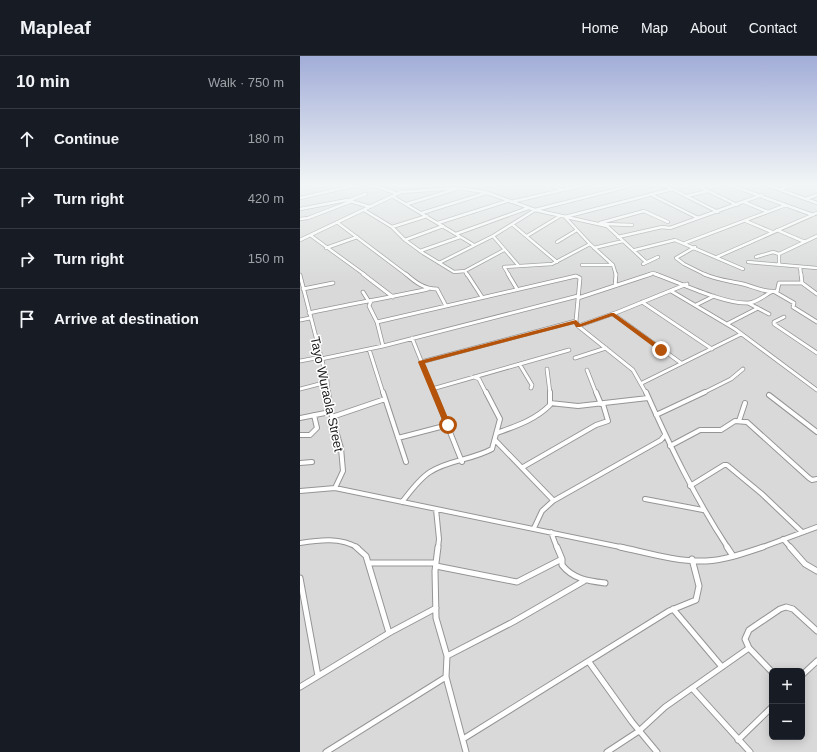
<!DOCTYPE html>
<meta charset="utf-8">
<style>
:root{--surface:#171b24;--page:#20242c;--text:#f1f3f6;--muted:#9ea1a6;--line:#363941}
body{margin:0;font-family:Helvetica,sans-serif;background:var(--page);color:var(--text)}
.controls{position:absolute;right:12px;bottom:12px;display:grid;overflow:hidden;border-radius:6px;box-shadow:0 2px 10px #0003}
.controls button{width:36px;height:36px;display:grid;place-items:center;padding:0;border:0;border-bottom:1px solid var(--line);background:var(--surface);color:var(--text);font:20px sans-serif}
.stop{position:absolute;width:12px;height:12px;margin:-9px;border:3px solid #b45309;border-radius:50%;background:#fff}
.stop.end{background:#b45309;border-color:#fff;box-shadow:0 1px 4px #0008}
.list{margin:0;padding:0;list-style:none}
h2{display:flex;justify-content:space-between;align-items:center;height:52px;margin:0;padding:0 16px;font-size:17px}
h2 small{font-size:13px;font-weight:400;color:var(--muted)}
.list li{display:grid;grid-template-columns:26px 1fr auto;gap:12px;align-items:center;box-sizing:border-box;height:60px;padding:0 16px;border-top:1px solid var(--line)}
.list b{display:block;font-size:15px;white-space:nowrap}
.list em{font-size:13px;font-style:normal;color:var(--muted)}
.icon{flex:none;width:22px;height:22px;fill:none;stroke:currentColor;stroke-width:2;stroke-linecap:round;stroke-linejoin:round}
.map{position:relative;flex:none;width:517px;height:696px;overflow:hidden}
header{display:flex;align-items:center;gap:24px;box-sizing:border-box;height:56px;padding:0 20px;background:var(--surface);border-bottom:1px solid var(--line)}
header strong{font-size:19px}
nav{display:flex;gap:22px;margin-inline-start:auto;font-size:14px}
main{display:flex}
aside{flex:1;background:var(--surface)}
.map>svg:first-child{display:block}
.residential{fill:#d8d9d8;fill-rule:evenodd}
.lines{fill:none;stroke-linecap:round;stroke-linejoin:round}
.minor-far3-casing{stroke:#959595;stroke-width:4}
.minor-far2-casing{stroke:#959595;stroke-width:4.5}
.minor-far1-casing{stroke:#959595;stroke-width:6}
.minor-casing{stroke:#959595;stroke-width:7}
.minor-far3{stroke:#fff;stroke-width:2.5}
.minor-far2{stroke:#fff;stroke-width:3}
.minor-far1{stroke:#fff;stroke-width:4}
.minor{stroke:#fff;stroke-width:5}
.route{fill:#b45309}
.labels{text-anchor:middle;dominant-baseline:central;stroke-width:3;stroke-linejoin:round;paint-order:stroke}
.street-label{font-size:13px;fill:#1b1b1b;stroke:#fff}
</style>
<header>
<strong>Mapleaf</strong>
<nav><a>Home</a><a>Map</a><a>About</a><a>Contact</a></nav>
</header>
<main>
<aside>
<h2>10 min<small>Walk · 750 m</small></h2>
<ul class="list">
<li><svg class="icon" aria-label="ahead" viewBox="0 0 24 24"><path d="M12 20V5M6 11l6-6 6 6"/></svg><div><b>Continue</b></div><em>180 m</em></li>
<li><svg class="icon" aria-label="right" viewBox="0 0 24 24"><path d="M7 20v-9h11M14 6l5 5-5 5"/></svg><div><b>Turn right</b></div><em>420 m</em></li>
<li><svg class="icon" aria-label="right" viewBox="0 0 24 24"><path d="M7 20v-9h11M14 6l5 5-5 5"/></svg><div><b>Turn right</b></div><em>150 m</em></li>
<li><svg class="icon" aria-label="arrive" viewBox="0 0 24 24"><path d="M6 21V4h12l-3 4 3 4H6"/></svg><div><b>Arrive at destination</b></div></li>
</ul>
</aside>
<div class="map">
<svg width="517" height="696" viewBox="0 0 517 696">
<rect width="100%" height="100%" fill="#e1eceb"/>
<path class="residential" d="M0,129H517V696H0ZM472,615H502V681H472Z"/>
<g class="lines">
<g class="minor-far3-casing">
<path id="minor-far3" d="M73,129L95,137
M253,129L262,134
M364,129L418,156
M396,129L437,149
M430,129L513,159
M467,129L517,147
M481,133L493,129
M350,138L398,162
M92,140L174,189
M387,140L408,135
M0,142L57,129
M506,143L517,139
M50,144L66,138
M211,146L284,129
M444,146L468,156
M107,148L156,133
M0,153L47,144L70,151
M64,154L92,171L105,184L123,197L154,216L165,215L204,194
M122,157L186,137
M0,163L8,162L52,145
M446,165L472,176
M38,167L107,219
M138,167L207,145
M300,167L344,155L368,166
M305,168L332,169
M213,169L257,206
M92,171L127,160
M477,174L505,186
M156,178L228,152
M10,179L65,219
M193,180L218,209
M227,180L260,160
M318,181L362,171L370,172L462,139
M0,184L101,136L158,132L185,136L235,154L307,170L346,206
M105,184L143,170
M257,186L277,174
M385,187L486,149
M395,191L376,202L384,208L406,219
M26,192L57,181
M294,192L323,185
M335,194L375,184L443,213
M120,195L160,181
M417,201L517,157
M456,201L473,196L479,198
M448,206L517,212
M139,207L193,180L235,154L333,129
M343,208L358,201
M282,209H313
M479,209V198L517,180
M500,211L501,219
M165,215L167,219
M209,219L204,211L252,208L290,188
M316,219L313,209L290,188L265,161L372,133
M348,219L353,217L358,219"/>
</g>
<g class="minor-far2-casing">
<path id="minor-far2" d="M63,218L93,241
M106,218C115,226 124,233 137,233L146,250
M167,218L182,241
M208,218L217,233
M355,218C378,226 426,249 449,247C457,246 464,240 471,236
M404,218C417,224 430,225 443,228C454,231 466,237 477,235
M0,219L27,324L28,337
M502,227L517,238
M315,230L316,218
M3,233L33,227
M371,235L435,273L517,334
M63,236L68,244
M475,236L494,247L493,251L517,266
M477,236L479,227H502L501,218
M278,242L351,218
M71,245L69,250L77,266L83,290
M342,246L412,293
M448,247L469,258
M396,249L414,240
M9,257C49,248 88,242 128,233
M313,258L381,307
M484,261L474,266V268L517,297
M0,264L10,262
M77,266L276,220L280,222L276,265L278,270L333,314L346,337
M427,268L458,252
M278,270L318,256L387,228
M112,282L134,337
M69,293L83,337
M275,302L306,292
M21,303L83,290L278,240
M0,305L21,301
M121,306L276,265
M220,309L232,329L231,332
M247,313L250,337
M287,314L296,337
M174,321L179,323L186,337
M342,327L441,278
M0,333L27,326
M132,333L269,294
M403,337L431,323L443,313"/>
</g>
<g class="minor-far1-casing">
<path id="minor-far1" d="M28,336L30,354L41,392L43,415L35,432
M83,336L106,406
M134,336L162,406
M296,336L301,348
M346,336C370,390 395,442 428,492
M469,339L517,376
M250,347L278,350L348,342
M356,359L405,336
M32,361L85,343
M0,362L30,356
M439,365L445,347
M197,377C216,370 235,364 250,349V336
M0,379H10L17,372L14,359
M98,382L148,369
M195,384L253,444
M370,390L400,374H421L435,365L447,366L509,422L512,424L517,423
M0,407L12,406
M223,411L296,369L308,365L303,348
M390,430L424,409H427L462,438L502,476
M0,435L35,432L325,492
M345,443L403,454
M102,446C110,436 119,423 130,416C148,404 172,404 192,393L200,363L186,336
M136,453L139,483L138,492
M234,472L242,455L253,445L361,384L365,379
M251,476L257,492
M483,483L491,492
M0,487C19,484 41,481 58,492
M460,492L517,471"/>
</g>
<g class="minor-casing">
<path id="minor" d="M56,491L66,500L89,577
M138,491L135,515L136,562L147,600L146,621L166,696
M257,491L262,503V509C273,523 288,525 305,527
M320,491C348,497 377,506 406,505C425,504 445,497 463,491
M427,491L433,500
M490,491L505,508L517,515
M68,507H136
M136,510L217,526L262,503
M0,522L18,620
M373,553L422,611
M147,600L213,566L284,525
M289,606L332,666L357,696
M472,616L449,592L445,583L449,574L480,553L486,551L493,553L517,575
M502,619L517,605
M0,631L89,577L136,552
M392,632L450,696
M163,683L369,555L396,544L399,530L392,503
M438,684L472,651
M26,696L146,621
M307,696L339,675L365,651L449,592"/>
</g>
<use href="#minor-far3" class="minor-far3"/>
<use href="#minor-far2" class="minor-far2"/>
<use href="#minor-far1" class="minor-far1"/>
<use href="#minor" class="minor"/>
</g>
<linearGradient id="sky" x2="0" y2="1"><stop stop-color="#a2add8"/><stop offset="0.57" stop-color="#f2f6f6"/><stop offset="1" stop-color="#f2f6f6" stop-opacity="0"/></linearGradient>
<rect width="517" height="226" fill="url(#sky)"/>
<path class="route" d="M311,257H314L363,292V295H359L312,260L280,271H276L274,268L125,307L151,369L150,371H145L118,306L119,305L276,264L280,268Z"/>
<g class="labels">
<g class="street-label">
<text transform="translate(27 338) rotate(78)">Tayo Wuraola Street</text>
</g>
</g>
</svg>
<div class="controls">
<button>+</button>
<button>−</button>
</div>
<div class="stop" style="left:148px;top:369px"></div>
<div class="stop end" style="left:361px;top:294px"></div>
</div>
</main>
